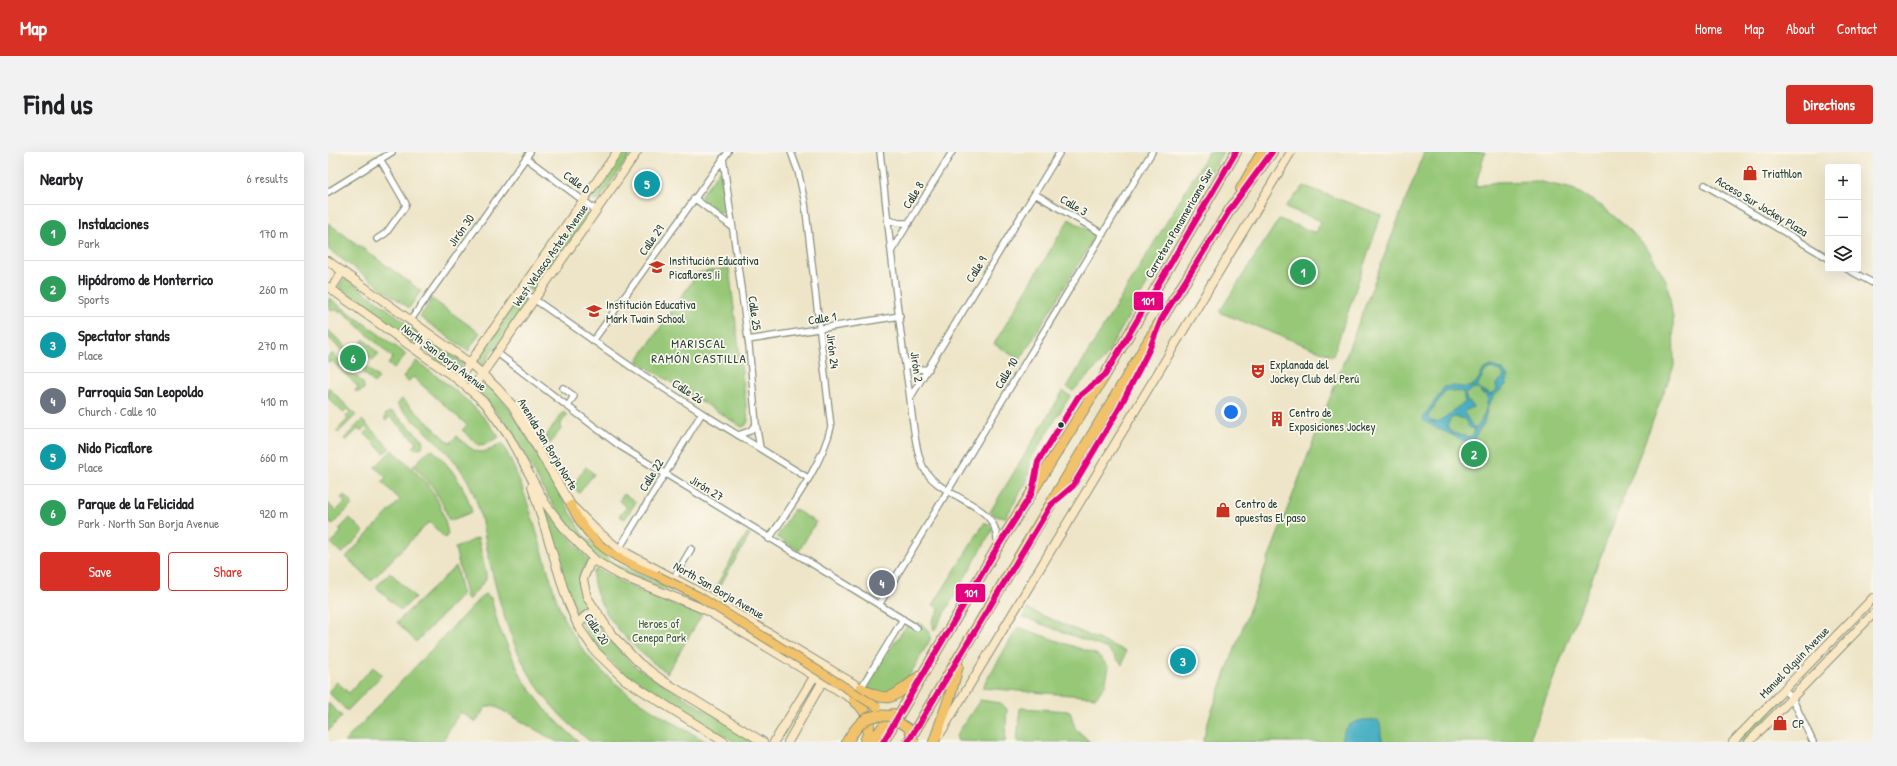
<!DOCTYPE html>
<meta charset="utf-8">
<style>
:root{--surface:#fff;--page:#f2f2f2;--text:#202124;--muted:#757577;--line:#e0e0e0;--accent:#d93025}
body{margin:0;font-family:"Patrick Hand",sans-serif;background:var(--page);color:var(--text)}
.controls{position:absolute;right:12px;top:12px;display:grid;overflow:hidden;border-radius:4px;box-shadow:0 4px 16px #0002}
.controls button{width:36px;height:36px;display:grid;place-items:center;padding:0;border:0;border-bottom:1px solid var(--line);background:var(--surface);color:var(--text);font:20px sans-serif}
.you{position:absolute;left:903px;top:260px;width:14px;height:14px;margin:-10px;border:3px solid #fff;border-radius:50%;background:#1a73e8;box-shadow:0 0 0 6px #1a73e833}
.badge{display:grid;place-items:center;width:26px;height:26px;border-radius:50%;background:var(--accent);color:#fff;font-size:13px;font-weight:700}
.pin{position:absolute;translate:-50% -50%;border:2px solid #fff;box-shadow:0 1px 4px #0006}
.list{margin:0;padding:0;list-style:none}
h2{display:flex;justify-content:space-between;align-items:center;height:52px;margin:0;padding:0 16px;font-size:17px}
h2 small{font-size:13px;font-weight:400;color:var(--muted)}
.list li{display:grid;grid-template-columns:26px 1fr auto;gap:12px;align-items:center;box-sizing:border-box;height:56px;padding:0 16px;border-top:1px solid var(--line)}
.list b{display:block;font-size:15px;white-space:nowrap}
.list p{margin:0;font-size:13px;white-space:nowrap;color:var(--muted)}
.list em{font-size:13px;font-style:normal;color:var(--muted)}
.actions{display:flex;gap:8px;padding:12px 16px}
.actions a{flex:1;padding:9px 0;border:1px solid var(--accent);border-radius:4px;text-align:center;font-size:14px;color:var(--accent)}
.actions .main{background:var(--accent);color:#fff}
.icon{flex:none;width:22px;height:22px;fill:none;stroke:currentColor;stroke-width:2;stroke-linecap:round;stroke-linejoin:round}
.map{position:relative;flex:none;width:1545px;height:590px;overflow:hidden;border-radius:4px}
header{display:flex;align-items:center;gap:24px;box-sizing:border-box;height:56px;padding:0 20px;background:var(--accent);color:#fff}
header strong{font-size:19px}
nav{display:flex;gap:22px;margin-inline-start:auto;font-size:14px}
.intro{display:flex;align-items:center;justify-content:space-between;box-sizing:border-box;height:96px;padding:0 24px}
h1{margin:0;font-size:28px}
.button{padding:10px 18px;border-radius:4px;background:var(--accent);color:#fff;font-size:14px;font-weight:700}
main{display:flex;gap:24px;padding:0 24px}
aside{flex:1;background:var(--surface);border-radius:4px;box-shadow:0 4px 16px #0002}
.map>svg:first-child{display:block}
.green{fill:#97c878;stroke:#5b8256}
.water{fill:#41abc1;stroke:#30747a;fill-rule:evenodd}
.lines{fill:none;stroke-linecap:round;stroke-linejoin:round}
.street-casing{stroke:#86917e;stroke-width:8}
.secondary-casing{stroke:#86917e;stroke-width:10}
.primary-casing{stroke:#86917e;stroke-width:10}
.highway-casing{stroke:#86917e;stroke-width:12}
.street{stroke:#fff;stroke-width:5.5}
.secondary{stroke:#fae7c3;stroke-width:8}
.primary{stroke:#f2c26a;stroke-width:8}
.highway{stroke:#f2c26a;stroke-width:10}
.primary-bridge-casing{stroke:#86917e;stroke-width:10;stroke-linecap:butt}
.highway-bridge-casing{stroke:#86917e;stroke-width:12;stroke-linecap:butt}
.primary-bridge{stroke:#f2c26a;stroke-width:8}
.highway-bridge{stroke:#f2c26a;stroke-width:10}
.bus-1-casing{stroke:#fbf7ec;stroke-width:9}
.bus-1{stroke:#e5007d;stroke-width:6}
.bus-dot{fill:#1f3d34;stroke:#fbf7ec;stroke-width:1.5}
.labels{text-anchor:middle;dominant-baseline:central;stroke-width:3.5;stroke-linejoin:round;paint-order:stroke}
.poi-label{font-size:12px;fill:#1f3d34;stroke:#fbf7ec;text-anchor:start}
.street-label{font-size:12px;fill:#1f3d34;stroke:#fbf7ec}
.park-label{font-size:12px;fill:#3d6045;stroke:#fbf7ec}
.neighbourhood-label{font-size:13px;letter-spacing:1px;fill:#1f3d34;stroke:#fbf7ec}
.line-badge{stroke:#fbf7ec;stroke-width:1.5}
.badge-label{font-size:11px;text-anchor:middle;font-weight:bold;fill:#fff}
</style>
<header>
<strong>Map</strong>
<nav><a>Home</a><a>Map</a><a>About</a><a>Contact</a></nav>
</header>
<div class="intro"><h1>Find us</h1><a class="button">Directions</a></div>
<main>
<aside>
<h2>Nearby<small>6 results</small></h2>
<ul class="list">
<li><span class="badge" style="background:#2e9e5b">1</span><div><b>Instalaciones</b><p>Park</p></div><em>170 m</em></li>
<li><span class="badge" style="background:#2e9e5b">2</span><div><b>Hipódromo de Monterrico</b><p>Sports</p></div><em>260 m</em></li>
<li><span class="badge" style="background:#0f9aa8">3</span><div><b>Spectator stands</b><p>Place</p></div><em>270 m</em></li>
<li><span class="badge" style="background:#6b7280">4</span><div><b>Parroquia San Leopoldo</b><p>Church · Calle 10</p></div><em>410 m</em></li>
<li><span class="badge" style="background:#0f9aa8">5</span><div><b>Nido Picaflore</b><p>Place</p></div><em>660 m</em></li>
<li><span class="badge" style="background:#2e9e5b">6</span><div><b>Parque de la Felicidad</b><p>Park · North San Borja Avenue</p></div><em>920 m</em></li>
</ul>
<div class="actions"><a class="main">Save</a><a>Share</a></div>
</aside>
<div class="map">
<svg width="1545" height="590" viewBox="0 0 1545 590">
<rect width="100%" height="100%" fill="#fbf7ec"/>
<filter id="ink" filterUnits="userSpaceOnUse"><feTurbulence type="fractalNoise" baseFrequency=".025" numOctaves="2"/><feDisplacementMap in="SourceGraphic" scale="8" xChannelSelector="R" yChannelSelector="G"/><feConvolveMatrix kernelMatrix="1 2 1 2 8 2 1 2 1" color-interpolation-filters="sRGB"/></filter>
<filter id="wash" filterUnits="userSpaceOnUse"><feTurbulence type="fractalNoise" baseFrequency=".012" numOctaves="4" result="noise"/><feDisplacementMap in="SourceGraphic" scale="16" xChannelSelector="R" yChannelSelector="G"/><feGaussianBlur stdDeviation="0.9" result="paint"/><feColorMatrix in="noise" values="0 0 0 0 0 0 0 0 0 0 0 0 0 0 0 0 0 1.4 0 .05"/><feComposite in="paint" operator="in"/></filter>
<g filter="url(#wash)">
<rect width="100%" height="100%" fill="#eee5c8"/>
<path class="green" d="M293,0H304L271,48L267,49L264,47V42Z
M881,0H895L775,209L745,239L739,235Z
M1096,0H1157L1147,35L1168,30L1209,29L1245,37L1275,55L1301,77L1321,99L1339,130L1345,166L1346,214L1201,590H875L879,572L931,431Z
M392,18L398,57L397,59L393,61L375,49L373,43Z
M976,34L1053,63L1005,204L893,161L892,159L951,67L988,81L993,69L957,55Z
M257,57L260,59L261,63L208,138L204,139L200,137V133L253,58Z
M741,67L768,83L692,208L666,192Z
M0,71L93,139L81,156L0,97Z
M401,116L420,269L418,273L414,275L309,209L370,121Z
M19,127L91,180L93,185L90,190L84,191L12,138L11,134L15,128Z
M1,146L78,202L66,217L60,212L65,206L13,158L11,160L7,157L5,159L0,155Z
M194,146L197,148L198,153L153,215L147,211L190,147Z
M104,147L152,181L140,199L92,165Z
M0,178L51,226L46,231L0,185Z
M36,187L51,202L45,209L30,194Z
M103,188L133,210L134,214L131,219L126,220L96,198V193L99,189Z
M5,202L35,231L36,234V237L31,240L27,239L30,235L4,209L0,211V204Z
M88,209C119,232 149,252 171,285L158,292L150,293L134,278L139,273L85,225L80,230L75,225Z
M153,229L159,230L179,253L214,307L254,382L288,413L348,438C332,438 319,433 305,427C240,400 216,334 182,278C173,264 160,252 149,239V233Z
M0,235L28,263L10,281L8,279L20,267L18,264L22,260L19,257L15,261L0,246Z
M735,239L742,244L703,307L699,329L678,365H670L662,360Z
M74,247L122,291L129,284C147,301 151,306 174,291C196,331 207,375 220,419C224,431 227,445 232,457C259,524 319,556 379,590H263C197,540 179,484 161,407C156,382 153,356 142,333C126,301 94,277 69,253Z
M61,260L66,261L94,287L95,292L93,296L89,297L85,295L89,291L62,265L58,269L57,268V263Z
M235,260L239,263L233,271V277L222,292L218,284Z
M34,268L62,296L56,301L37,282L40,278L37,275L33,279L31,276L18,289L16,287Z
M64,298C96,328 111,337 120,382L117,386L101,370L43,429L18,405L72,348L54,330L58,325L47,315Z
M101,298H105C123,315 138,335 144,360L121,369C114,346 103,330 85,314Z
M258,315L266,322L251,341L245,333Z
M296,342L308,350L297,367L291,364L299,355L291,349Z
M16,343L25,352L4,373L0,368V351L8,359L17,350L13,346Z
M218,357L261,409L256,415L251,427L255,444L275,481L306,514L429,590H407L365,566L299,525L271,498L254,473L232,422L215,360Z
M466,357L488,370L471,399L449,385Z
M22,366L36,380L14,402L3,391L13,380L11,377Z
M657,370L664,375L665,377L606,479L604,469L612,457L605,453Z
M419,381L422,383L387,442L384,441Z
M150,386L158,421V428L140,448L137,444L138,442L127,396Z
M128,414L134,443L88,490L69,470Z
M269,417L317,442L374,463L339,521C310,501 264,459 265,420Z
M62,420L87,445L73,459L48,435Z
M158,442L163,446L170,473L194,526L220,561L251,590H229L165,553L157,556L148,570L132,560L114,590H16L155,443Z
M699,457L798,499L794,513L780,497L695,465Z
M591,470L602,480V488L581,524L571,537L558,542L538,537V532L579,473L587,477Z
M690,475L770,503L781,515L777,534L768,545L654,536Z
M45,515L54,523L19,559L0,540L9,530L21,541Z
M1454,543L1458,548L1417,590H1408Z
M652,548L673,551L679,557L677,590L630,589L628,584Z
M0,551L14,564L0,579Z
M692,556L742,559L747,576L762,590H689Z"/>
<path class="water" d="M1164,214L1175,218L1180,225L1178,233L1166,244L1160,254L1156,271L1144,290H1138L1097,270L1095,267C1099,257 1110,247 1116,235C1138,230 1141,247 1156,217ZM1163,216L1174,220L1176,225L1168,232L1169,237L1163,243L1160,240H1155L1149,234L1157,219ZM1146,236L1151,237L1154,242H1159C1162,248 1154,272 1148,276L1145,275L1137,262V259L1145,255L1144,252L1139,249L1137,242ZM1118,238L1135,240L1137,251L1128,256L1121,263L1108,270L1102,269L1100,266L1101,262ZM1128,265L1136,267L1142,276L1147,277L1145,283L1141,285L1124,281L1119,274L1123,266Z
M1036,568H1050C1055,575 1051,582 1055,590H1013C1015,576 1022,570 1036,568Z"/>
</g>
<g filter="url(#ink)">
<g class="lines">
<g class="street-casing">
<path id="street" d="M552,0C561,77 568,155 580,232C584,257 585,288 593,310C607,350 672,346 669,392
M198,6L268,58
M395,6L421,194L428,272L432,296
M1377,33L1500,106
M0,40L64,0
M707,42L775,82
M366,46L403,74
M560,68L571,71H581
M49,87L58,81L77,55L78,52L52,7
M564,98L624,0
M1519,117L1545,131
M193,138L309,219L374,261L480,326
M82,169L202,0
M420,188L572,164
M265,189L400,0
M168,200L292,294L589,476
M577,208C584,218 590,218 601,217
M235,236L246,244L240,254
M582,246L732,0
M410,283L422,279L428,272
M441,387C464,352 493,315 503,275L477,51L470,19L463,0
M291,397L374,261
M346,426L363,397
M551,453L824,0
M533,536L575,467
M1456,538L1464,546L1485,590"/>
</g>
<g class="secondary-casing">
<path id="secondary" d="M0,109L143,212L169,236L184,253L243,353L267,377L291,397L384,447L533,536
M0,135L130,228L157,251L180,283L217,351L240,381L268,409L289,422L378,458L526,548
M3,137L14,120
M88,198L100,181
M130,228L289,0
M142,237L150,228L309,0
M190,253L202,270L208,284
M204,334L238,445L250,474L267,499L296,527L396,590
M268,409L262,411L255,427L259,445L284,483L291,490L311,511L337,530L435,590
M250,474C254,466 260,459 270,461
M612,582L963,0
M446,590L489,520
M460,590L497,525
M1405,590L1545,446
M1421,590L1545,462"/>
</g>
<g class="primary-casing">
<path id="primary" d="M912,37L933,0
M243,353C263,394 287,407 328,423"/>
</g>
<g class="highway-casing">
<path id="highway" d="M533,536C564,555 567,542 591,525
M526,548C540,559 545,573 537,590
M519,590L524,582
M543,590L565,562
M555,590L669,396L777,223L908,0
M580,590L833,168L903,56L944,0
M606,590L622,544L630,514"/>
</g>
<use href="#street" class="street"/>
<use href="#secondary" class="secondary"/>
<use href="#primary" class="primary"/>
<use href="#highway" class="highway"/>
<g class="primary-bridge-casing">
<path id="primary-bridge" d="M328,423L370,444L549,555
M562,564L580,576L587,590"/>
</g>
<g class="highway-bridge-casing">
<path id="highway-bridge" d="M524,582C535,566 542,562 562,564"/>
</g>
<use href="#primary-bridge" class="primary-bridge"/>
<use href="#highway-bridge" class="highway-bridge"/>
<g class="bus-1-casing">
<path id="bus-1" d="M555,590L669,396L704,341L710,310L750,245L777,223L908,0
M580,590L723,353L745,334L791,257L821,198L833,168L903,56L944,0"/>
</g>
<use href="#bus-1" class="bus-1"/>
</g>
</g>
<defs>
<g id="shop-bare" transform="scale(1.2)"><path d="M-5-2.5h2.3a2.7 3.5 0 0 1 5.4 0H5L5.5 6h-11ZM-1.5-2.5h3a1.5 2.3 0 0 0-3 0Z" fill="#c8321e" stroke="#fbf7ec" stroke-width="2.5" paint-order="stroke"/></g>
<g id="school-bare" transform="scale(1.2)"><path d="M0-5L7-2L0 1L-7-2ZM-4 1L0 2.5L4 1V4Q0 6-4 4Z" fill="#c8321e" stroke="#fbf7ec" stroke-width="2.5" paint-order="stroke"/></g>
<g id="theatre-bare" transform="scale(1.2)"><path d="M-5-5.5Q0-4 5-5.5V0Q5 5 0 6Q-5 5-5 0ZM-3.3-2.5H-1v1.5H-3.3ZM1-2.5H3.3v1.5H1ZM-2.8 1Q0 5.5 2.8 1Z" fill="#c8321e" stroke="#fbf7ec" stroke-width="2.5" paint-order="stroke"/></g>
<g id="building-bare" transform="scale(1.2)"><path d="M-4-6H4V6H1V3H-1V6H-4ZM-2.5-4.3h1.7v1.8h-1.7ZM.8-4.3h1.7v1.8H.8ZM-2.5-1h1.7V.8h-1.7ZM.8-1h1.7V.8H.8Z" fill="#c8321e" stroke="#fbf7ec" stroke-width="2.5" paint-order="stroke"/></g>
</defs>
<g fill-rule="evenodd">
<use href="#shop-bare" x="1422" y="21"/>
<use href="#school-bare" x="329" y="115"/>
<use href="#school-bare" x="266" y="159"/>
<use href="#theatre-bare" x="930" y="219"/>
<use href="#building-bare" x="949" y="267"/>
<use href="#shop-bare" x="895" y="358"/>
<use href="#shop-bare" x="1452" y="571"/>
</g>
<circle class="bus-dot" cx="733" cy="273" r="3.5"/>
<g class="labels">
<g class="poi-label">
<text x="1434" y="21">Triathlon</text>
<text x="341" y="108">Institución Educativa<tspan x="341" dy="14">Picaflores Ii</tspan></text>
<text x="278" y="152">Institución Educativa<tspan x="278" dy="14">Mark Twain School</tspan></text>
<text x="942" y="212">Explanada del<tspan x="942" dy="14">Jockey Club del Perú</tspan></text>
<text x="961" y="260">Centro de<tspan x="961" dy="14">Exposiciones Jockey</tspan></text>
<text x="907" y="351">Centro de<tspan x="907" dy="14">apuestas El paso</tspan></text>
<text x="1464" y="571">CP</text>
</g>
<g class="street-label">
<text transform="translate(249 30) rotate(36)">Calle D</text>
<text transform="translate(585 43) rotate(-59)">Calle 8</text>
<text transform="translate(746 53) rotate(30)">Calle 3</text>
<text transform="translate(1434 54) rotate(31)">Acceso Sur Jockey Plaza</text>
<text transform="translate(851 71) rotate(-60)">Carretera Panamericana Sur</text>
<text transform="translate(133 78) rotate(-55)">Jirón 30</text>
<text transform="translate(323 88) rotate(-55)">Calle 29</text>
<text transform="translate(222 103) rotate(-55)">West Velasco Astete Avenue</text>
<text transform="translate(648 117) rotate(-58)">Calle 9</text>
<text transform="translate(427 161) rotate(82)">Calle 25</text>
<text transform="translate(494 166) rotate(-9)">Calle 1</text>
<text transform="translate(505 199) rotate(83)">Jirón 24</text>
<text transform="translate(116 205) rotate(37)">North San Borja Avenue</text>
<text transform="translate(589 215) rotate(82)">Jirón 2</text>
<text transform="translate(678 221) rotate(-59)">Calle 10</text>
<text transform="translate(360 239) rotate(33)">Calle 26</text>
<text transform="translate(220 292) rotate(59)">Avenida San Borja Norte</text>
<text transform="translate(323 323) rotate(-59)">Calle 22</text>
<text transform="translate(379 336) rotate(31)">Jirón 27</text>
<text transform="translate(391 438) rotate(30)">North San Borja Avenue</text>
<text transform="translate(269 477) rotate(57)">Calle 20</text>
<text transform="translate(1466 510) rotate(-46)">Manuel Olguin Avenue</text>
</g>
<g class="park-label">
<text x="331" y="471">Heroes of<tspan x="331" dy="14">Cenepa Park</tspan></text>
</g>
<g class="neighbourhood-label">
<text x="371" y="191">MARISCAL<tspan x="371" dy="15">RAMÓN CASTILLA</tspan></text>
</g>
</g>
<g class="line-badge">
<rect x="805" y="139" width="31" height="20" rx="4" fill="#e5007d"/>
<rect x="627" y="431" width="31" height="20" rx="4" fill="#e5007d"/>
</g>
<g class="badge-label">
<text x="820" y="153">101</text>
<text x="643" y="445">101</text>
</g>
</svg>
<div class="controls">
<button>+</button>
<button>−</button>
<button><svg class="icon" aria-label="layers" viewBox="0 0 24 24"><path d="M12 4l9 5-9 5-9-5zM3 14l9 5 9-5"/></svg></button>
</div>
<div class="you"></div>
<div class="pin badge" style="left:975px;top:120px;background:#2e9e5b">1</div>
<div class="pin badge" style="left:1146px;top:302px;background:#2e9e5b">2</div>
<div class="pin badge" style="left:855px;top:509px;background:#0f9aa8">3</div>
<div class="pin badge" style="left:554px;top:431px;background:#6b7280">4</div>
<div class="pin badge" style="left:319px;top:32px;background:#0f9aa8">5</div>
<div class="pin badge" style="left:25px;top:206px;background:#2e9e5b">6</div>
</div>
</main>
